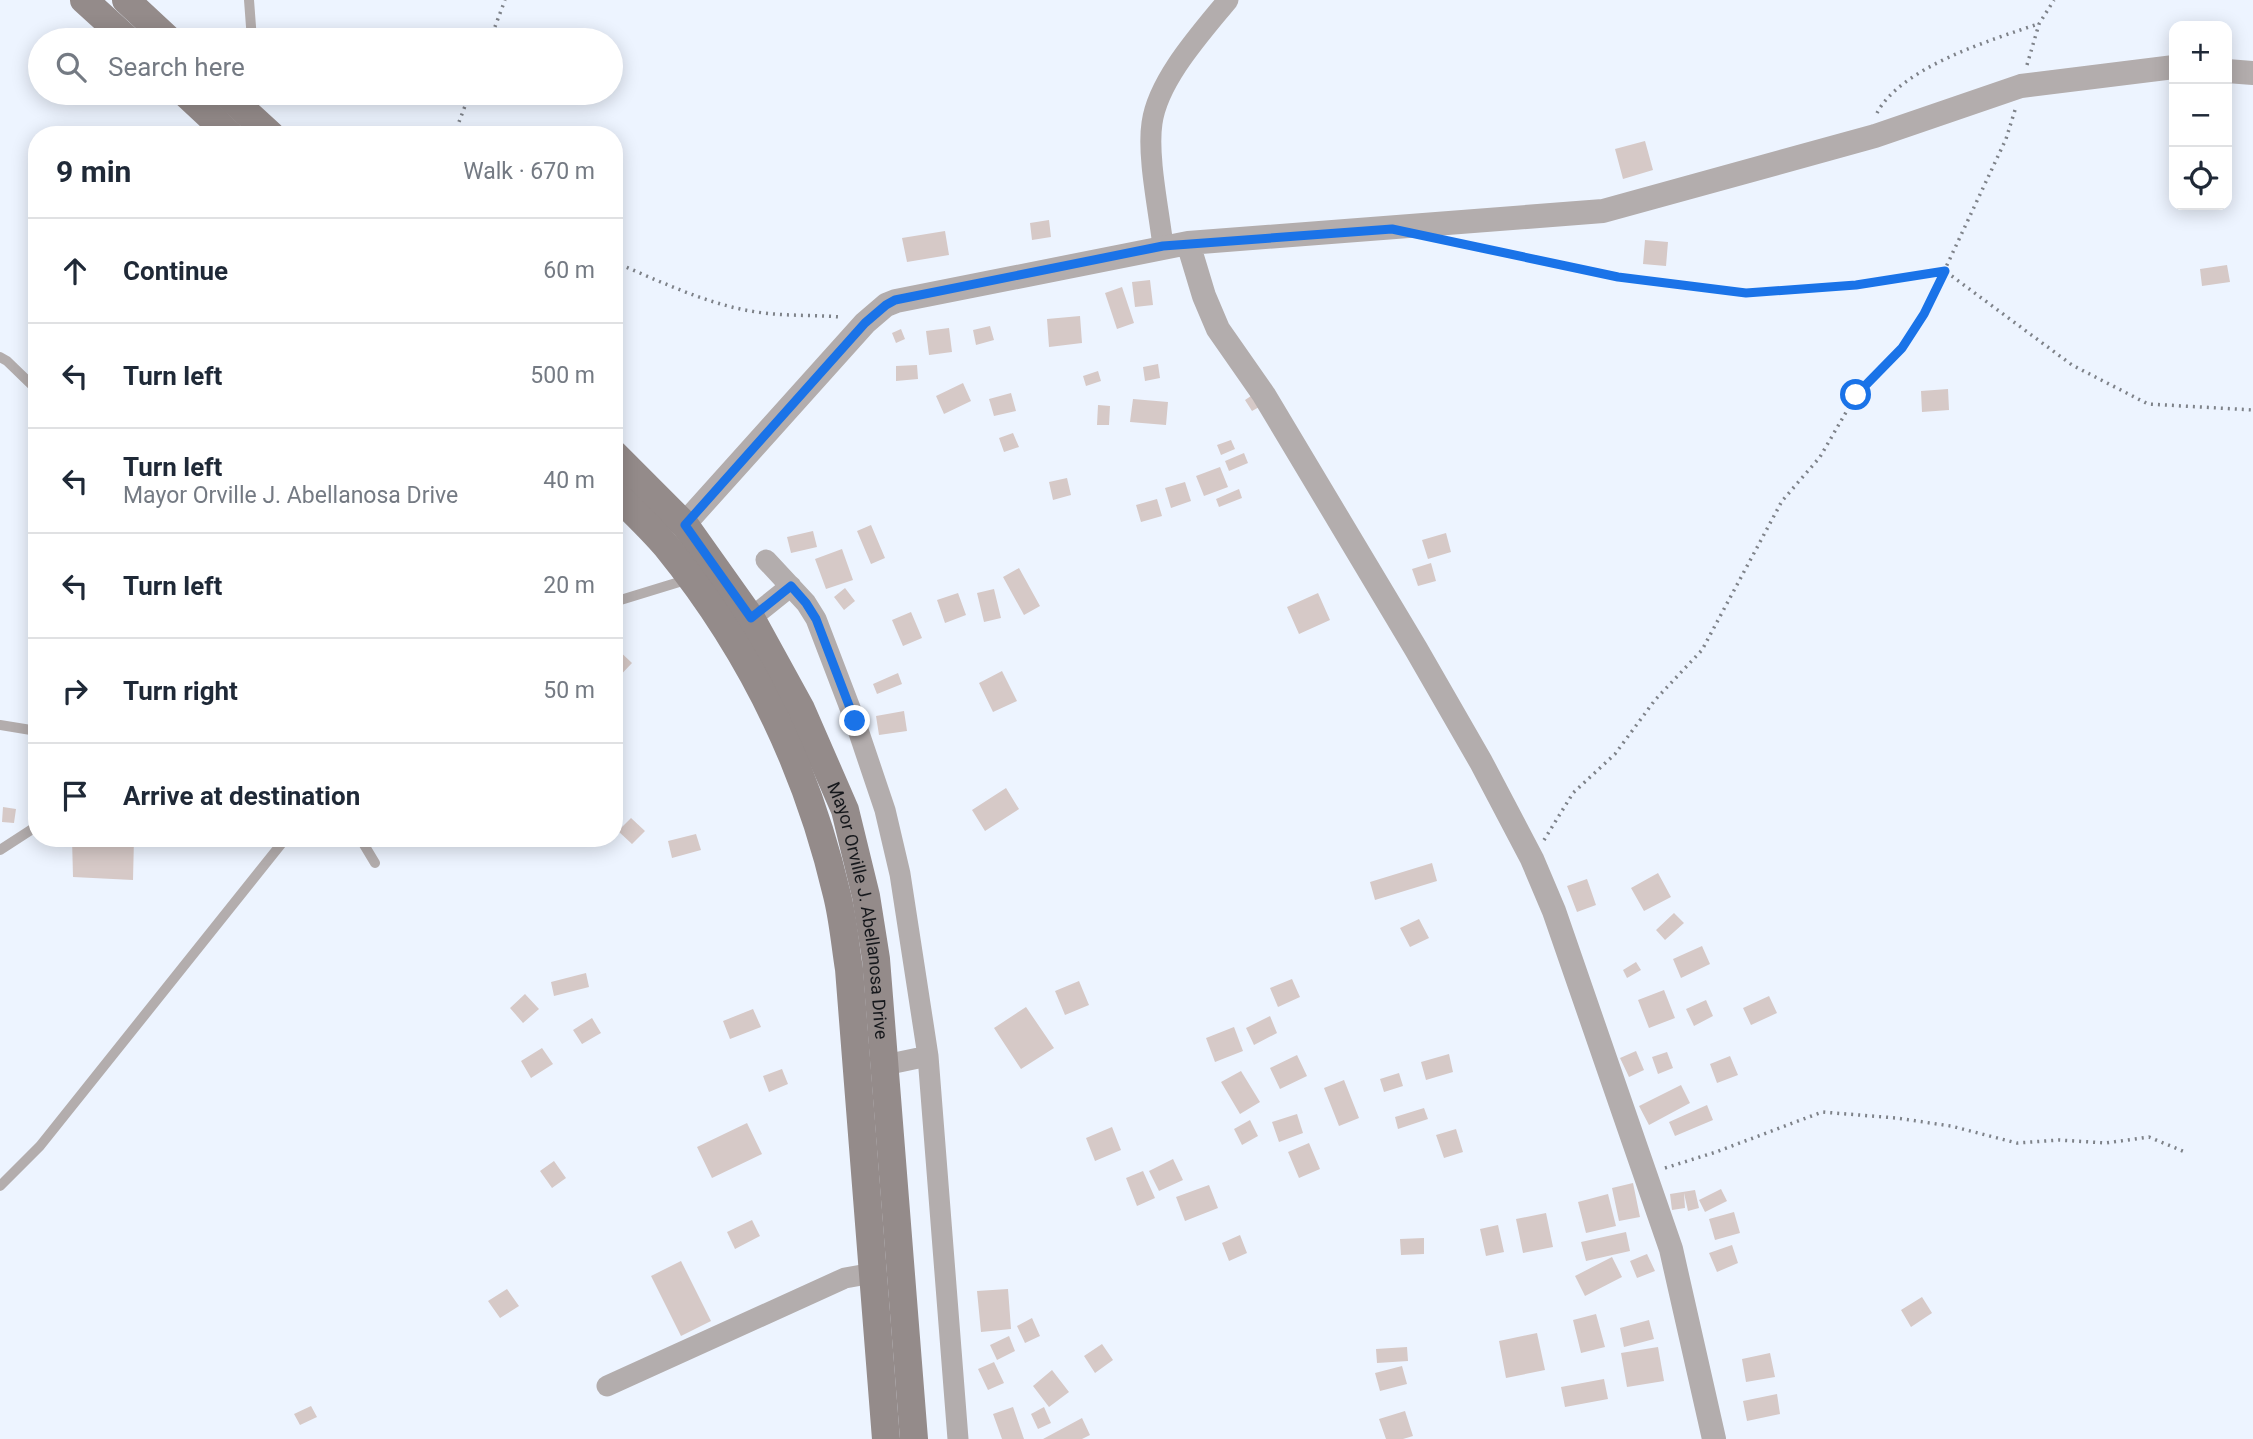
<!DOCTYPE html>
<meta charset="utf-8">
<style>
:root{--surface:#fff;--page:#f6f6f7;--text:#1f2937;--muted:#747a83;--line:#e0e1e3}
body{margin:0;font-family:Roboto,sans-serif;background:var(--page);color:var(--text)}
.controls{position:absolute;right:21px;top:21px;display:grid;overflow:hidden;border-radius:14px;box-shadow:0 4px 18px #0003}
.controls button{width:63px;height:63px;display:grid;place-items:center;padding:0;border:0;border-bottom:2px solid var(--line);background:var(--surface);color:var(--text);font:35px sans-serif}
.stop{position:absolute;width:21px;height:21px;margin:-16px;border:5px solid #1a73e8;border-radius:50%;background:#fff}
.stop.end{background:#1a73e8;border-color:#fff;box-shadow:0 2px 7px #0008}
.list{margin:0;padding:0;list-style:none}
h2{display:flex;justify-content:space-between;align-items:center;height:91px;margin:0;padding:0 28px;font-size:30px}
h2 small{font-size:23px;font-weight:400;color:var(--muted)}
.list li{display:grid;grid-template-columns:46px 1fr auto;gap:21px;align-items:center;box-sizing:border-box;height:105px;padding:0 28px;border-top:2px solid var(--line)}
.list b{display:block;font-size:26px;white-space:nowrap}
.list p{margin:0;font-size:23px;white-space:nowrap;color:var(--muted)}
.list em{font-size:23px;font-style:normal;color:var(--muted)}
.icon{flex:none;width:38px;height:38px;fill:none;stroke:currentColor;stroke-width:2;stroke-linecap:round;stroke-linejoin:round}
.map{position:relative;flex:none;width:2253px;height:1439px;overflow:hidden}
.search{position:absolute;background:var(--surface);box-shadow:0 4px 18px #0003;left:28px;top:28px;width:595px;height:77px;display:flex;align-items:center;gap:18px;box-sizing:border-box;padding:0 24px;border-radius:38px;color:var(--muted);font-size:26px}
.panel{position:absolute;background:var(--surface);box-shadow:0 4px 18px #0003;left:28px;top:126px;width:595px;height:721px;border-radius:28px}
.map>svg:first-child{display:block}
.building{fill:#d6c9c7}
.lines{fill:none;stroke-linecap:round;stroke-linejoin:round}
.path{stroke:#7e8289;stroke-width:3.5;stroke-dasharray:2 5;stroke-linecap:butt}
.service{stroke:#b3adad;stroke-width:10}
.minor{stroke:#b3adad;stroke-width:21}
.tertiary{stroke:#b3adad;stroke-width:24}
.secondary{stroke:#948b8a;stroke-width:28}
.route{stroke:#1a73e8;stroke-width:9}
.labels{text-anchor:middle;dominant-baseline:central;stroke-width:6;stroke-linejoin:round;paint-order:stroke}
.street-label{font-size:18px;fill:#16181c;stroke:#fff}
</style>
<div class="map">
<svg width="2253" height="1439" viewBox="0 0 2253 1439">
<rect width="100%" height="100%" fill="#edf4ff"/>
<path class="building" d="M1645,141L1653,170L1623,179L1615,149Z
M1049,220L1051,237L1032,240L1030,223Z
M945,231L949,255L907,262L902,238Z
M1645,240L1668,242L1666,266L1643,264Z
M2227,265L2230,282L2202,286L2200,269Z
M1150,280L1153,305L1135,307L1132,282Z
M1122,287L1134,323L1117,329L1105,293Z
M1080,316L1082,343L1049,347L1047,319Z
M990,326L994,340L976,345L973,330Z
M949,328L952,352L929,355L926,331Z
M901,329L905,339L896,343L892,333Z
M1158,364L1160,378L1145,381L1143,367Z
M917,365L918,379L896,381V366Z
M1098,371L1101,381L1086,386L1083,376Z
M963,383L971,401L944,414L936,396Z
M1948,389L1949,410L1922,412L1921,391Z
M1011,393L1016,411L994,416L989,399Z
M1254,394L1261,406L1252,411L1245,400Z
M1133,399L1168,402L1166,425L1130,422Z
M1098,405L1110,406L1109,425H1097Z
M1013,433L1019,447L1004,452L999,438Z
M1231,440L1235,449L1221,455L1217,445Z
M1244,453L1248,463L1229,471L1225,461Z
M1220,467L1228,487L1204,496L1196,476Z
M1067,478L1071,495L1053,500L1049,482Z
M1185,482L1191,501L1171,508L1165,488Z
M1239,489L1242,498L1219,507L1216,499Z
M1157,499L1162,516L1141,522L1136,505Z
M871,525L885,558L871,564L857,531Z
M813,531L817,547L791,553L787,537Z
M1446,533L1451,552L1428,559L1422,540Z
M842,549L853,580L826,589L815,559Z
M1431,563L1436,581L1418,586L1412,569Z
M1019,568L1040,606L1024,615L1003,577Z
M845,588L855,601L844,610L834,597Z
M994,589L1001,618L984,622L977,593Z
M958,593L966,615L945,623L937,600Z
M1318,593L1330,620L1299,634L1287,607Z
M911,612L922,638L903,646L892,620Z
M614,646L632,663L614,682Z
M1002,671L1017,701L993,712L979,683Z
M898,673L902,684L877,694L873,684Z
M904,711L907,731L879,735L876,716Z
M1006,788L1019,809L985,831L972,810Z
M3,807L16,809L14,823L2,822Z
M631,818L645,831L632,844L618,831Z
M696,834L701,850L672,858L668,841Z
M72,838H134L133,880L73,877Z
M1432,863L1437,881L1375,900L1370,882Z
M1658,873L1671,897L1644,911L1631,888Z
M1587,879L1596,905L1577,912L1567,886Z
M1674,913L1684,923L1665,940L1656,930Z
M1419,919L1429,938L1410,947L1400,928Z
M1702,946L1710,964L1681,978L1673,959Z
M1636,962L1641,970L1627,978L1623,970Z
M586,973L589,987L554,996L551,982Z
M1292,979L1300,997L1278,1007L1270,988Z
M1079,981L1089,1005L1065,1015L1055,991Z
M1664,990L1675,1018L1649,1028L1638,1000Z
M525,994L539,1009L523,1023L510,1008Z
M1769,996L1777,1013L1751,1025L1743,1008Z
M1706,1000L1713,1016L1694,1026L1686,1009Z
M1026,1007L1054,1048L1021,1069L994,1028Z
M753,1009L761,1027L730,1039L723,1021Z
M1270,1016L1277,1033L1254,1045L1246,1028Z
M592,1018L601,1033L582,1044L573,1030Z
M1234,1027L1243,1051L1215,1062L1206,1038Z
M542,1048L553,1064L531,1078L521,1061Z
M1636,1051L1644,1070L1629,1077L1620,1058Z
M1667,1052L1673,1068L1658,1074L1652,1057Z
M1449,1054L1453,1072L1426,1080L1421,1062Z
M1297,1055L1307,1076L1280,1089L1270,1068Z
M1730,1056L1738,1075L1717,1083L1710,1064Z
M782,1069L788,1084L769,1092L763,1076Z
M1241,1071L1260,1102L1240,1114L1221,1082Z
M1399,1073L1403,1086L1384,1092L1380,1079Z
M1344,1080L1359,1118L1339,1126L1324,1088Z
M1681,1085L1690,1103L1649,1125L1639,1106Z
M1707,1105L1713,1120L1675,1136L1669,1122Z
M1424,1108L1428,1119L1398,1129L1395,1117Z
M1297,1114L1303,1133L1279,1142L1272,1122Z
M1250,1120L1258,1136L1242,1145L1234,1129Z
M747,1123L762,1154L712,1178L697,1147Z
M1112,1127L1121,1150L1095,1161L1086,1138Z
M1456,1129L1463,1152L1444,1158L1436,1135Z
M1309,1143L1320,1169L1299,1178L1288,1152Z
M1173,1159L1183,1180L1159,1191L1149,1171Z
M554,1161L566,1178L552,1188L540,1171Z
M1143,1171L1155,1198L1137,1206L1126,1178Z
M1633,1183L1640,1217L1619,1221L1612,1188Z
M1209,1185L1218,1208L1185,1221L1176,1197Z
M1721,1189L1727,1201L1705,1212L1699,1200Z
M1695,1190L1699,1208L1688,1211L1684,1193L1685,1208L1672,1210L1670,1194Z
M1608,1194L1616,1226L1586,1233L1578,1202Z
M1734,1212L1740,1233L1715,1240L1709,1219Z
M1546,1213L1553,1247L1523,1253L1516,1219Z
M752,1220L760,1236L735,1249L727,1232Z
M1498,1225L1504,1252L1486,1256L1480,1229Z
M1626,1232L1630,1251L1586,1261L1581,1242Z
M1240,1235L1247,1253L1229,1261L1222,1243Z
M1424,1238V1254L1401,1255L1400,1239Z
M1732,1245L1738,1263L1717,1272L1709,1253Z
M1647,1254L1655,1271L1637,1278L1630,1261Z
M1612,1257L1622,1277L1585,1296L1575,1276Z
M681,1261L711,1321L681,1336L651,1276Z
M507,1289L519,1306L500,1318L488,1301Z
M1008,1289L1011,1329L981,1332L977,1291Z
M1922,1297L1932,1313L1911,1327L1901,1310Z
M1596,1314L1605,1347L1581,1353L1573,1320Z
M1032,1318L1040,1336L1025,1343L1017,1326Z
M1649,1320L1654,1339L1624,1347L1620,1328Z
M1537,1333L1545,1370L1506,1378L1499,1341Z
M1009,1336L1015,1351L997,1360L990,1345Z
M1102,1344L1113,1360L1095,1373L1084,1356Z
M1407,1347L1408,1361L1377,1363L1376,1349Z
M1658,1347L1664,1381L1627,1387L1621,1353Z
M1770,1353L1775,1377L1746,1382L1742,1359Z
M994,1362L1004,1383L988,1390L978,1369Z
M1402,1366L1407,1384L1380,1391L1375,1373Z
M1052,1370L1069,1392L1049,1407L1033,1386Z
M1604,1379L1608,1399L1565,1407L1561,1387Z
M1777,1394L1780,1414L1747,1421L1743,1401Z
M311,1406L317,1417L300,1425L294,1414Z
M1013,1407L1024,1439H1002L993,1414Z
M1044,1407L1051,1423L1038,1429L1031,1414Z
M1405,1411L1413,1436L1403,1439H1386L1379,1419Z
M1082,1418L1090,1435L1082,1439H1043Z"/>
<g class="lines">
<path class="path" d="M490,40L505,0
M2027,65L2039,24L2054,0
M1877,113C1901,67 1991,40 2038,24
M454,135L470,93
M1462,245L1618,277L1746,293L1856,285L1945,271L2072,365L2148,404L2253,410
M614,262C662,282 712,307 764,313C790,316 816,315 841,317
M1544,840L1573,793L1615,754L1655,700L1702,650L1782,501L1820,457L1856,395L1902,347L1924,314L2006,139L2015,110
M1665,1168L1716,1152L1822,1112L1896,1118L1951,1126L2017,1143L2059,1140L2106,1143L2149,1137L2185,1152"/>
<path class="service" d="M249,0L252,40
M0,357L7,361L37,390
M614,602L689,579
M0,725L37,731
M360,838L375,863
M0,850L37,826
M0,1186L40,1146L286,838"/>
<path class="minor" d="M1163,246C1159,211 1147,156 1152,123C1158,80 1201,33 1228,0
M766,560L806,603L816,619L855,721L885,810L900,874L928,1056
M751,618L791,586
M885,1065L928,1056L958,1439
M607,1386L845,1278L873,1273"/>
<path class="tertiary" d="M2227,71L2253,73
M1188,243L1204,296L1218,329L1264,395L1416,649L1481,762L1532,859L1554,911L1671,1249L1714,1439
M671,539L865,323L886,305L896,301L1188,243L1603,211L1875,136L2021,86L2174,67"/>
<g class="secondary">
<path d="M84,0L128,40"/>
<path d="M126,0L169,40"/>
<path d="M185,93L230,135"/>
<path d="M225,93L271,135"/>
<path id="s1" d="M614,454L685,525L751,618L801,709L845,810L866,896L876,959L914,1439"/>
<path d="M614,492C631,510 650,527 666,546C749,648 807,767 837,895C843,919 845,944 849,969L886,1439"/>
</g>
</g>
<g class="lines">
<path class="route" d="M855,721L816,619L806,603L791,586L751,618L685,525L865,323L886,305L895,300L1163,246L1392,229L1618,277L1746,293L1856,285L1945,271L1924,314L1902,348L1856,395"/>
</g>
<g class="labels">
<g class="street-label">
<text stroke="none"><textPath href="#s1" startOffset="530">Mayor Orville J. Abellanosa Drive</textPath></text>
</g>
</g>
</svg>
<div class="controls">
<button>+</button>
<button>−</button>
<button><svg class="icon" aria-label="locate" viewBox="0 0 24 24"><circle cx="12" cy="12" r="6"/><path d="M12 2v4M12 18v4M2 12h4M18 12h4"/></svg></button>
</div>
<div class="stop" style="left:1856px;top:395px"></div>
<div class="stop end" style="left:855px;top:721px"></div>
<div class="search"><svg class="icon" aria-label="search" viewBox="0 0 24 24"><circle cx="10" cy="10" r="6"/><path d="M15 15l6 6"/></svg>Search here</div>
<section class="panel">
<h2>9 min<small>Walk · 670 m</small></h2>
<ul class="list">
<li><svg class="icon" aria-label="ahead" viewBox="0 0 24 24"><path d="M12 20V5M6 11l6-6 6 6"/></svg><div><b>Continue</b></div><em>60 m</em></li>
<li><svg class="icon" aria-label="left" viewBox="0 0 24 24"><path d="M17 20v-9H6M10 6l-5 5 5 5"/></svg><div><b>Turn left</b></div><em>500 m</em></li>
<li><svg class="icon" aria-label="left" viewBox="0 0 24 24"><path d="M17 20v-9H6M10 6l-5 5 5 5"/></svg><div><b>Turn left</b><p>Mayor Orville J. Abellanosa Drive</p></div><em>40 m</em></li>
<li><svg class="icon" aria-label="left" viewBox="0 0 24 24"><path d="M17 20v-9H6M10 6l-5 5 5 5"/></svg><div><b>Turn left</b></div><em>20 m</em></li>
<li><svg class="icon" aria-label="right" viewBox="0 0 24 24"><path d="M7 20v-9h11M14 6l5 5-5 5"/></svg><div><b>Turn right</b></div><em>50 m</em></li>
<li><svg class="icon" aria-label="arrive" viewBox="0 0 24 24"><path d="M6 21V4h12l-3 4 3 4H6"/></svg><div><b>Arrive at destination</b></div></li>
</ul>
</section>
</div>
